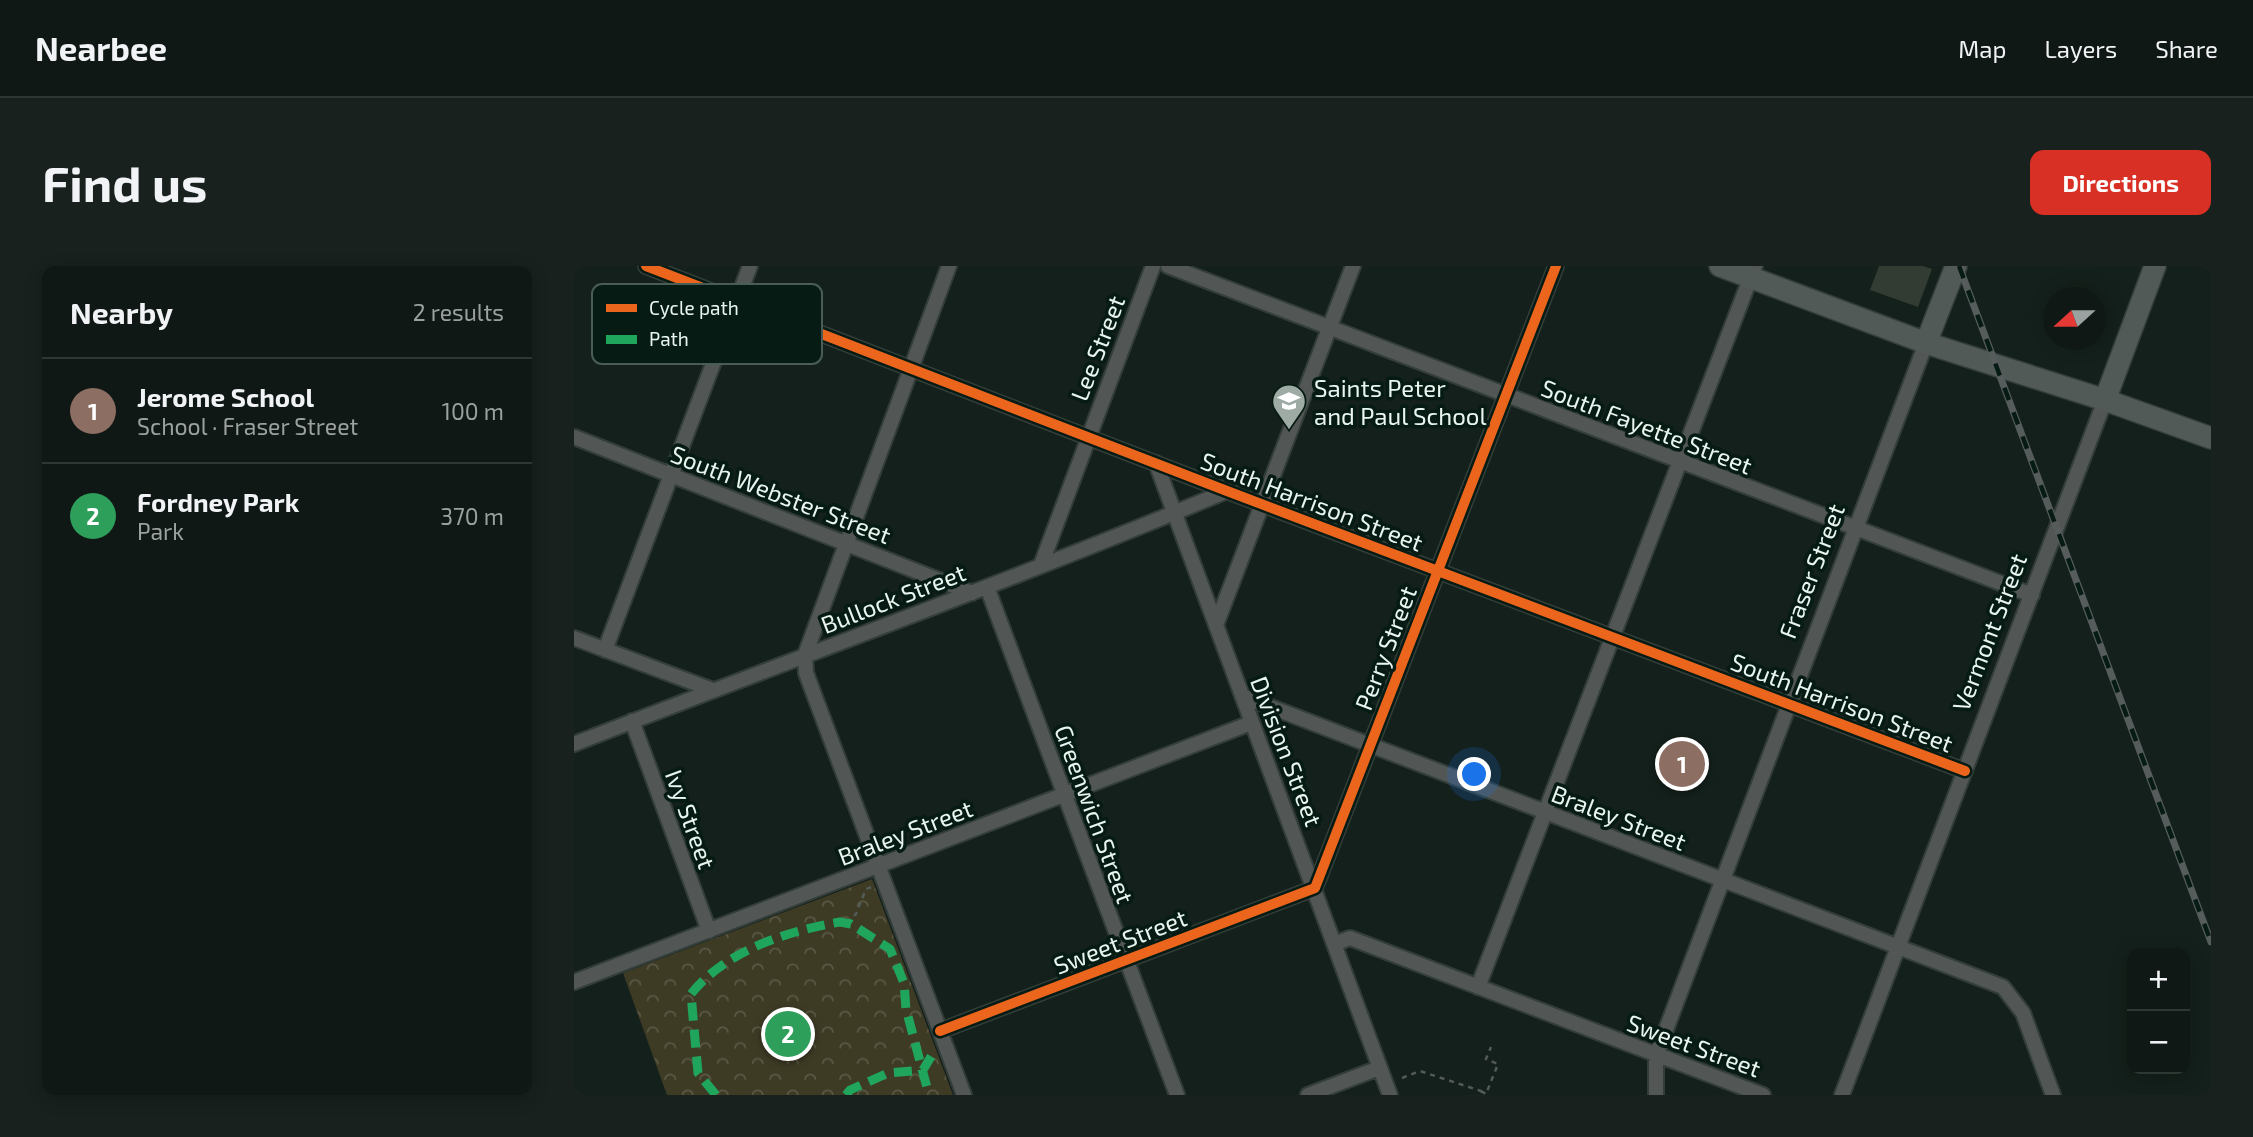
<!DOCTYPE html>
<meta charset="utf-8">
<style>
:root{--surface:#0f1814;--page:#18211d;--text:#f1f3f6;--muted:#9ba0a0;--line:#2f3734;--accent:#d93025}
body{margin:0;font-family:"Exo 2",sans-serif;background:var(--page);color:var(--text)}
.controls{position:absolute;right:21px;bottom:21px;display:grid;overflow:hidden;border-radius:14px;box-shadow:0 4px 18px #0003}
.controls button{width:63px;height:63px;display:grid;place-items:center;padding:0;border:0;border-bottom:2px solid var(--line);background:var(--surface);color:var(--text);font:35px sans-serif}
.compass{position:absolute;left:1469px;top:21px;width:63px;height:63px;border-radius:50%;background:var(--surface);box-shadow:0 4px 18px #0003;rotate:249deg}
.you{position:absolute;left:901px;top:509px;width:24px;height:24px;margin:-18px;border:5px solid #fff;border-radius:50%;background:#1a73e8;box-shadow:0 0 0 10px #1a73e833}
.badge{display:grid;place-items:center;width:46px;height:46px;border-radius:50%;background:var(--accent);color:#fff;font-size:23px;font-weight:700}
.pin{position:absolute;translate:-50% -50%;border:4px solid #fff;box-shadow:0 2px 7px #0006}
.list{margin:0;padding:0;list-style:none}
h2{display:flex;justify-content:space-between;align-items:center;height:91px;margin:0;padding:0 28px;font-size:30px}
h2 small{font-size:23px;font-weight:400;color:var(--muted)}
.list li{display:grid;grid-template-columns:46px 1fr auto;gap:21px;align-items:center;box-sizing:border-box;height:105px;padding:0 28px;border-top:2px solid var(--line)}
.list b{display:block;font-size:26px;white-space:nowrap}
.list p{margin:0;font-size:23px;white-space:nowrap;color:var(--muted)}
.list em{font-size:23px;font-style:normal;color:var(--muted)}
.map{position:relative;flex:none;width:1637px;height:829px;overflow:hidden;border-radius:14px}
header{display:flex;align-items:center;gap:42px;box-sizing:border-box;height:98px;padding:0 35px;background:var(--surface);border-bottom:2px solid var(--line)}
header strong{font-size:33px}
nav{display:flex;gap:38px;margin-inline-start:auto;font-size:24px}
.intro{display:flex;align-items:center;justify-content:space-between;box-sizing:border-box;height:168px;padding:0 42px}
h1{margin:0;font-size:49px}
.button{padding:18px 32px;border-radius:14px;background:var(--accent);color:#fff;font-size:24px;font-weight:700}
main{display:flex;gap:42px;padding:0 42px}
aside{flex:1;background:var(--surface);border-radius:14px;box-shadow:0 4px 18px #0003}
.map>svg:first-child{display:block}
.park{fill:url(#park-crowns)}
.building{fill:#323c33}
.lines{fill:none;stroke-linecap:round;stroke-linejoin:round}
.street-casing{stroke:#333d39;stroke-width:18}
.secondary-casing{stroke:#333d39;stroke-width:24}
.path{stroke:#545a58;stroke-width:2.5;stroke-dasharray:5 5;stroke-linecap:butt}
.street{stroke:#525756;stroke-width:14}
.secondary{stroke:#525a58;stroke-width:21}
.rail-casing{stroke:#565c5c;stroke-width:7}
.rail{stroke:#061b13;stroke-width:4.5;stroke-dasharray:13;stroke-linecap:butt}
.quiet{stroke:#20a55d;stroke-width:9;stroke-dasharray:18 9;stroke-linecap:butt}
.cycleway-casing{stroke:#061b13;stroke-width:15}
.cycleway{stroke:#eb651d;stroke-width:10}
.labels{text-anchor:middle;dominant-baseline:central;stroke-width:7;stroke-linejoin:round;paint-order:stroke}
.street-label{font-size:24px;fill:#e9f6f0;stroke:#061b13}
.poi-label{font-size:24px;fill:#e9f6f0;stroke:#061b13;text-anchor:start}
.key{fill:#061b13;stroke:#4a5d55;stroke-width:2}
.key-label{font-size:19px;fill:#e9f6f0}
</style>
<header>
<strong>Nearbee</strong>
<nav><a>Map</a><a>Layers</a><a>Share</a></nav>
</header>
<div class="intro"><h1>Find us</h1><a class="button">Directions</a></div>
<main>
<aside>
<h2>Nearby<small>2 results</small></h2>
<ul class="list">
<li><span class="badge" style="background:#8d6e63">1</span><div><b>Jerome School</b><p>School · Fraser Street</p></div><em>100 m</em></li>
<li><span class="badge" style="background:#2e9e5b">2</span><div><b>Fordney Park</b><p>Park</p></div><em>370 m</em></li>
</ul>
</aside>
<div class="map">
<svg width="1637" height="829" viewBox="0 0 1637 829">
<defs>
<pattern id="park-crowns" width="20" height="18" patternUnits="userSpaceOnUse" patternTransform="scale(1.75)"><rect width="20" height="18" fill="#3e3b25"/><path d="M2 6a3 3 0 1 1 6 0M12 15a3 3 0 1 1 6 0" fill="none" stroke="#5a5845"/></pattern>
</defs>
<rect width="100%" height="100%" fill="#14201b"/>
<path class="park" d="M298,613L379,829H93L49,707Z"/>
<path class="building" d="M1305,0H1349L1358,3L1344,41L1296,24Z"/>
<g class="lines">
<g class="street-casing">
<path id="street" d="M72,0L653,225L1391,505
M375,0L231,389L232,407L390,829
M594,0L1458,329
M0,171L398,327
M582,197L816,829
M467,299L579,0
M413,321L603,829
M642,359L779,0
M0,372L136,423
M31,384L176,0
M668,430L1429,721L1449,747L1479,829
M58,455L135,665
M0,478C218,393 438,315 653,225
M760,678L776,672L1189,829
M0,716L677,457
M904,721L1181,0
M366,765L741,622L982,0
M734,829L805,802
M1082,829V790L1352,77
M1268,829L1531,134"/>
</g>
<g class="secondary-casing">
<path id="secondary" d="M1146,0L1352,77L1531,134L1637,172
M1352,77L1382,0
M1531,134L1581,0"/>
</g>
<path class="path" d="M273,657L282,648L292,623L298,621
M828,812L846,805L907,825L905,829
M907,825L912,828L924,798L912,793L917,781"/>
<use href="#street" class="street"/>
<use href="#secondary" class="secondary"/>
<g class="rail-casing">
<path id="rail" d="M1385,0L1637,676"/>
</g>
<use href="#rail" class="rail"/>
<path class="quiet" d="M142,829L124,807L117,728C151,685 213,665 266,656L277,658L316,683L330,717L332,743L355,829
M272,829L276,824L314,807L349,804L358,789"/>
<g class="cycleway-casing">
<path id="cycleway" d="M72,0L653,225L1391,505
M366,765L741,622L982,0"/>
</g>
<use href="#cycleway" class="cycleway"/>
</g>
<defs>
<g id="school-pin" transform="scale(1.75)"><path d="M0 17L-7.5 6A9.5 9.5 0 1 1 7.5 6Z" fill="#9eaba5" stroke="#061b13"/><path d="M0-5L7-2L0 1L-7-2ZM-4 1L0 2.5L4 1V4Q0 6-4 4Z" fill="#fff"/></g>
</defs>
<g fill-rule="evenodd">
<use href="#school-pin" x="715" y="135"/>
</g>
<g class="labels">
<g class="street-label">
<text transform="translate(523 82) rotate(-69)">Lee Street</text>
<text transform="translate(1073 160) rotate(21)">South Fayette Street</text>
<text transform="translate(207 228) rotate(21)">South Webster Street</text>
<text transform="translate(738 235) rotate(21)">South Harrison Street</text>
<text transform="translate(1237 305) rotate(-69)">Fraser Street</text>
<text transform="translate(319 332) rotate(-21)">Bullock Street</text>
<text transform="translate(1415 366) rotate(-69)">Vermont Street</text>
<text transform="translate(811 382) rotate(-69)">Perry Street</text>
<text transform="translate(1268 436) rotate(21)">South Harrison Street</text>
<text transform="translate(713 485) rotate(69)">Division Street</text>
<text transform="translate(521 548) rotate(70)">Greenwich Street</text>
<text transform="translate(1045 551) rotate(21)">Braley Street</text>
<text transform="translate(117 553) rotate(70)">Ivy Street</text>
<text transform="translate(331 566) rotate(-21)">Braley Street</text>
<text transform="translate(546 675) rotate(-21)">Sweet Street</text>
<text transform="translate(1120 779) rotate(20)">Sweet Street</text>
</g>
<g class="poi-label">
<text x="740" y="121">Saints Peter<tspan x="740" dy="28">and Paul School</tspan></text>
</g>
</g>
<rect x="18" y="18" width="230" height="80" rx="10" class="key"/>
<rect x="32" y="38" width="31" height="8" fill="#eb651d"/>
<rect x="32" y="69" width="31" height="9" fill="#20a55d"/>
<g class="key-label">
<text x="75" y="49">Cycle path</text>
<text x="75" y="80">Path</text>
</g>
</svg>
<div class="controls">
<button>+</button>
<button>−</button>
</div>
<svg class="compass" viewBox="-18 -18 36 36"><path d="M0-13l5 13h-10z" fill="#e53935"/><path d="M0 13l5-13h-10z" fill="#9ba0a0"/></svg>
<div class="you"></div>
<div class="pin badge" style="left:1108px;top:498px;background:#8d6e63">1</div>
<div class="pin badge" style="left:214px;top:768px;background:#2e9e5b">2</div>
</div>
</main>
